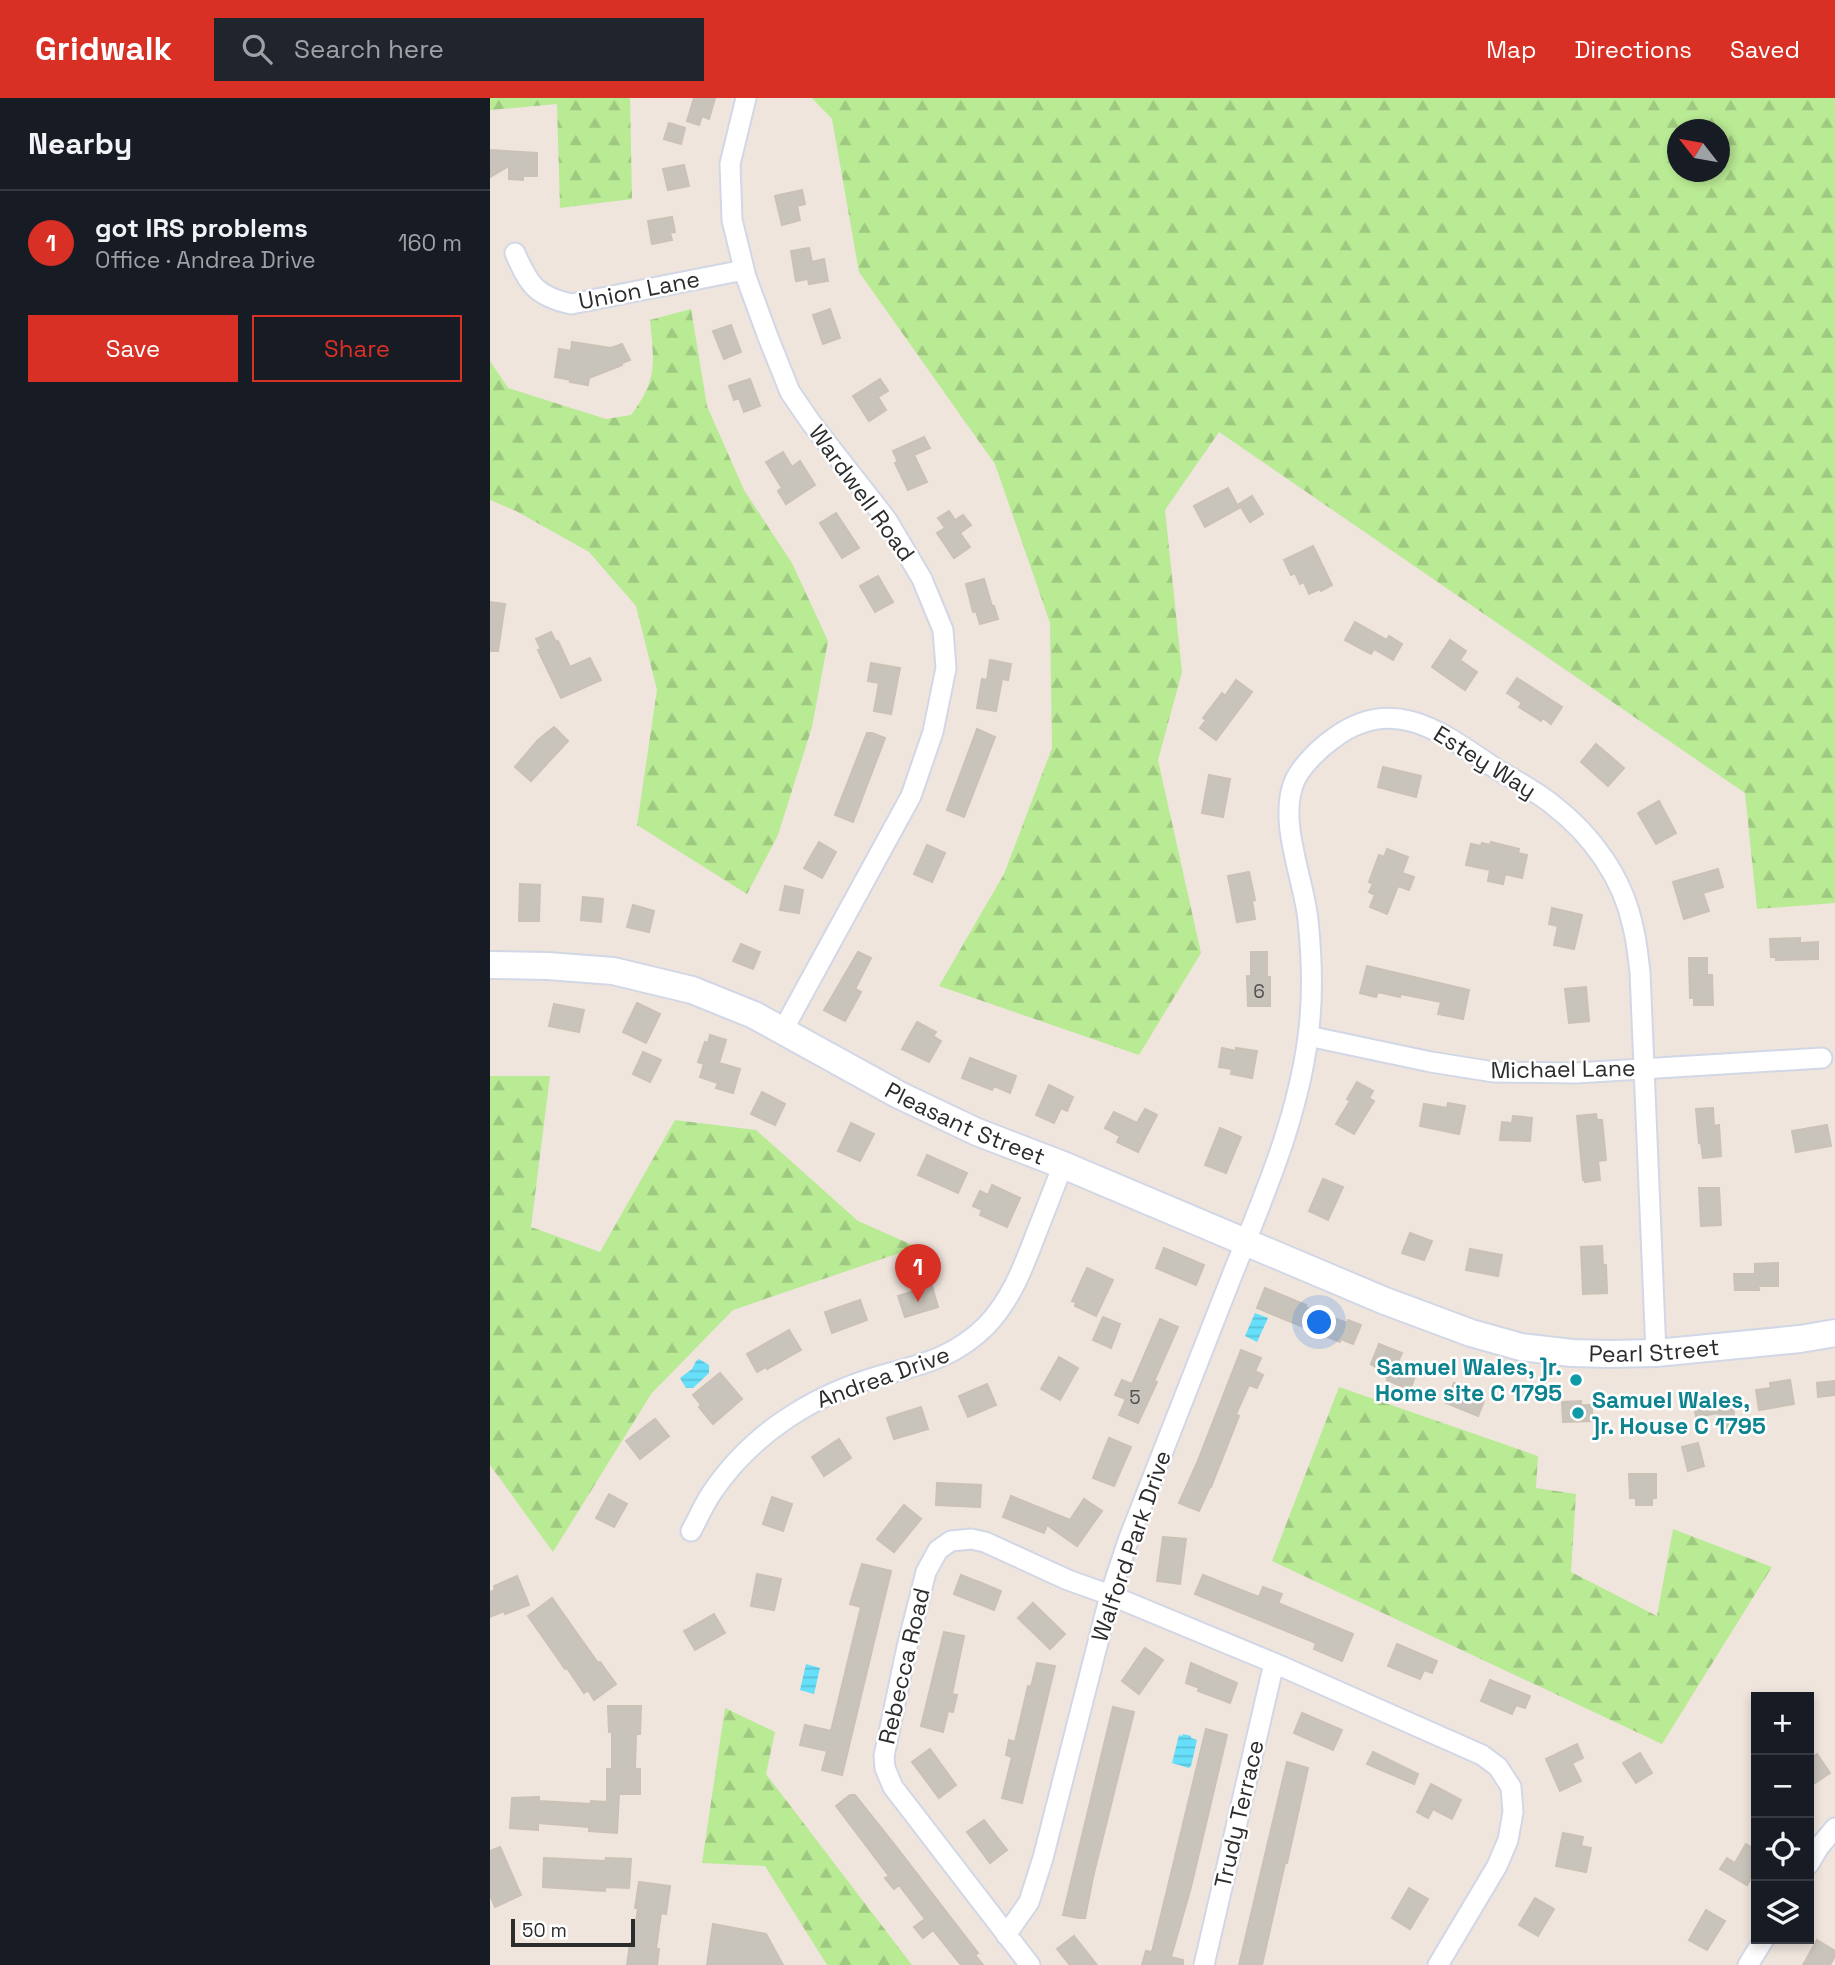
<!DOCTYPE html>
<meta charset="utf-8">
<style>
:root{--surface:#171b24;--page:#20242c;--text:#f1f3f6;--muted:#9ea1a6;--line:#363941;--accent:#d93025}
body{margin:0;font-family:"Space Grotesk",sans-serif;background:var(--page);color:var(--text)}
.controls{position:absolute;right:21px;bottom:21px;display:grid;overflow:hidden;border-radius:0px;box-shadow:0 4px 10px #0003}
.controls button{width:63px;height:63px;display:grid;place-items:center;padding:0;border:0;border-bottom:2px solid var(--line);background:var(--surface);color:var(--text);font:35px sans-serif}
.compass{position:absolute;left:1177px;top:21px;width:63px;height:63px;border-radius:50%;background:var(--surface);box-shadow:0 4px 10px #0003;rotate:301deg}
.scale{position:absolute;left:21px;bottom:18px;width:124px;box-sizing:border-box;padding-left:7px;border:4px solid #2c2c2c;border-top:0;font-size:19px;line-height:24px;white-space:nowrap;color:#2c2c2c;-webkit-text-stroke:5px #fff;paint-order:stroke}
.you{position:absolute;left:830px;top:1225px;width:24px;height:24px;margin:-18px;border:5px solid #fff;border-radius:50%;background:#1a73e8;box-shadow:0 0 0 10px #1a73e833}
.badge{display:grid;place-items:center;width:46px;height:46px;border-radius:50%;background:var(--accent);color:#fff;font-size:23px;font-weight:700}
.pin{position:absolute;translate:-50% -58px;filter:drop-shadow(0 2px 4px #0008)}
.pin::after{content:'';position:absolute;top:37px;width:24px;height:21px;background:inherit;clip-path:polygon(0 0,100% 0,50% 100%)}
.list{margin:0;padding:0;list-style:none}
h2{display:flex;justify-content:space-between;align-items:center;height:91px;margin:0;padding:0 28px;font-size:30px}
h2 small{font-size:23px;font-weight:400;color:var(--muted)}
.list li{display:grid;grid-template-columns:46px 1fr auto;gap:21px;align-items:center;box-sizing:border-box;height:105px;padding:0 28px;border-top:2px solid var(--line)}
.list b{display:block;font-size:26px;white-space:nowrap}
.list p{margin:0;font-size:23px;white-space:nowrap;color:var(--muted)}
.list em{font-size:23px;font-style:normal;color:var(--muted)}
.actions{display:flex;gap:14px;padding:21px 28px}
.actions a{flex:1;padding:16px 0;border:2px solid var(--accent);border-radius:0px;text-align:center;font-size:24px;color:var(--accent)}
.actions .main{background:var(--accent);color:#fff}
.icon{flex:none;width:38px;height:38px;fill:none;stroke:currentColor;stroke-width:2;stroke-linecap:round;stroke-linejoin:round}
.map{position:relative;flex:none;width:1345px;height:1867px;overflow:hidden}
header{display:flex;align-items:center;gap:42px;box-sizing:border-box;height:98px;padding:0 35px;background:var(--accent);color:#fff}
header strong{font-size:33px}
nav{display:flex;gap:38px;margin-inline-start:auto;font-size:24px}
.search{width:490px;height:63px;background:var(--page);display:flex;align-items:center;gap:18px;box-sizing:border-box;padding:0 24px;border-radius:0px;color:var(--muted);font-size:26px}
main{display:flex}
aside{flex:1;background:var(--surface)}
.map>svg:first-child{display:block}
.forest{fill:url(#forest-firs);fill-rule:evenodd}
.water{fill:url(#water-rules)}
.building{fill:#c9c4bb;stroke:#cbc1b6;stroke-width:2}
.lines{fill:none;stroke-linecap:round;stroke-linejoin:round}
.street-casing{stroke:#d2d7e6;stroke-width:23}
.secondary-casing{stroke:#d2d7e6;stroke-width:30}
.street{stroke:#fff;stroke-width:19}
.secondary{stroke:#fff;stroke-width:26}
.culture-dot{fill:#0f9aa8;stroke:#fff;stroke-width:2.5}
.labels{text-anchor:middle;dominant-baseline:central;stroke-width:5;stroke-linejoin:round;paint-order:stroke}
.number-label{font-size:19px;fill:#535250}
.street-label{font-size:23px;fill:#2c2c2c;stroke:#fff}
.culture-label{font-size:23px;font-weight:bold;fill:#0d838f;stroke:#fff;text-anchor:end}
</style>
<header>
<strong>Gridwalk</strong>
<div class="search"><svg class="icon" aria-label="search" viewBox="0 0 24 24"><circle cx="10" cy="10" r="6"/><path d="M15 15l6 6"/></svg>Search here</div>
<nav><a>Map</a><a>Directions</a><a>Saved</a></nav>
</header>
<main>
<aside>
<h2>Nearby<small></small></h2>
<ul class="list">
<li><span class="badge">1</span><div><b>got IRS problems</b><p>Office · Andrea Drive</p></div><em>160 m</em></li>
</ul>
<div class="actions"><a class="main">Save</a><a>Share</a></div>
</aside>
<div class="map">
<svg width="1345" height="1867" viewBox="0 0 1345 1867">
<defs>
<pattern id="forest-firs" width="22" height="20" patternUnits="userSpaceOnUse" patternTransform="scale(1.75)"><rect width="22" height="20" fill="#b9ea94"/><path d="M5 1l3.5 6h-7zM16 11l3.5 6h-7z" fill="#9fc980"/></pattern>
<pattern id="water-rules" width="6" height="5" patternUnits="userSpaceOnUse" patternTransform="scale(1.75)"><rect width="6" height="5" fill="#66dffa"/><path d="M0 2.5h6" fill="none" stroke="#59c0d6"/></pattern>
</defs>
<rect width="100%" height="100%" fill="#efe5dd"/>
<path class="forest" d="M0,0H140L142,101L70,110L67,6L0,12Z
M322,0H1345V805L1267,811L1255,695L729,334L675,412L692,574L668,662L711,855L649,957L449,888L514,776L562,650L560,525L505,366L369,174L342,21ZM1188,32H1230V74H1188Z
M201,211L217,308L254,392L302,465L338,543L322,629L288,737L257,796L147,727L167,592L146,508L99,454L26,413L0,402V263L18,290L116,321L141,317C168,282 164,263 160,222Z
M0,978H60L41,1129L110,1154L185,1022L266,1032L368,1123L427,1149L243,1212L161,1296L63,1454L0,1367Z
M849,1289L1048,1358L1046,1390L1086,1396L1081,1474L1167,1518L1183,1431L1282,1469L1172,1646L782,1463Z
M235,1610L285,1634L276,1676L422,1867H337L275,1768L212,1765Z"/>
<path class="water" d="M765,1215L778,1220L767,1244L755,1238Z
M209,1261L219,1267V1275L203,1290H196L190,1280L202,1271L206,1263Z
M316,1566L330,1570L324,1596L310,1592Z
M693,1636L701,1638V1640L707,1642L701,1668L699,1670L682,1665L689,1637L692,1638Z"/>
<path class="building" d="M204,0H225L219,21L212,18L209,27L197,23Z
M179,25L195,30L191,46L174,41Z
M0,52L47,55V78H33V82L19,81V68L0,79Z
M194,67L199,88L178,92L173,71Z
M312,92L315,106L307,108L310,122L292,127L285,98Z
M182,119L185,134L180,135L182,142L162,146L158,123Z
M319,150L322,164L334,161L338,183L319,186L318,181L306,183L301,153Z
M340,211L350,240L333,246L323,217Z
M241,227L251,254L234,261L223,233Z
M82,244L121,250L132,246L140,262L132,265V267L99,280L98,287L80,284L81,282L65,279L69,251L81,253Z
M260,281L270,308L254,314L249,300L244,302L239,288Z
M390,281L398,293L388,299L396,312L379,323L363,298Z
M434,339L440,350L424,357L437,384L418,392L405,365L408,364L403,353Z
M293,354L302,369L310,363L325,387L296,406L288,393L292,390L276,364Z
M738,390L749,410L715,429L704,408Z
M762,398L773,416L760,424L749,406Z
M459,413L465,422L473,417L481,427L470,435L480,449L464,460L447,435L455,430L448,420Z
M346,415L369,450L352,460L330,425Z
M823,448L842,487L831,493L830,491L819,496L814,484L810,486L805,475L801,477L794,462Z
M388,478L403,504L385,514L370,488Z
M494,481L502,508H504L508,521L490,526L486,513L483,514L476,486Z
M0,504L15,506L8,553H0Z
M865,524L897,542L899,538L912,546L903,562L884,551L881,556L855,542Z
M61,534L66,544L68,543L80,569L100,560L111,582L71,600L48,552L51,551L46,541Z
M960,542L976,553L970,562L987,574L975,592L942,569Z
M500,562L521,566L518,582L512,581L506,613L487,610L492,581L497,582Z
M381,565L410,570L401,616L384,613L389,585L378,583Z
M1027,580L1072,609L1061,626L1053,620L1051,623L1029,609L1032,605L1017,595Z
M746,582L762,594L726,642L710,630L716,622L713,620L732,595L735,598Z
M64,629L78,643L41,683L25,669L48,642Z
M487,631L505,639L474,719L457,712Z
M377,635H382L395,640L363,724L345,717Z
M1106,646L1134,670L1118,688L1091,664Z
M893,669L931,678L926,699L888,689Z
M719,677L740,681L733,719L712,715Z
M1169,703L1186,735L1166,746L1148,715Z
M329,744L346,754L332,780L314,770Z
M1001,744L1029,751L1028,755L1037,757L1032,780L1015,776L1013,786L998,783L1000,772L976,767L981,746L991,748L992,745L1000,747Z
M437,747L455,755L442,784L424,776Z
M897,751L918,759L912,775L924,779L919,792L908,788L897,816L880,809L885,797L879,794L883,786L879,784L889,757L894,759Z
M1228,771L1233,789L1213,795L1219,813L1194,821L1183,784Z
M759,774L765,802L762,803L765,821L747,824L738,778Z
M30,786L50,787L49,823H29Z
M295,788L313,792L309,815L290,812Z
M93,799L113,801L111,824L91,822Z
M143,807L164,813L159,834L137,829Z
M1062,810L1092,817L1084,851L1064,847L1068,828L1059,826Z
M1310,840V845L1328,844V861L1286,862V859H1281L1280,841Z
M251,846L270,854L263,871L243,863Z
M368,854L381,860L365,891L371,894L355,923L334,912Z
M761,854H777V879H780V908H758L757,878H761Z
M1199,860H1217V877H1222L1223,907H1204V900H1200Z
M877,868L979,892L973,921L948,916L951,904L911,896L910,899L888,894L886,899L870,895Z
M1096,889L1099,923L1079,925L1075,891Z
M147,905L170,916L156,945L133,934Z
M64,906L94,912L89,934L59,928Z
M427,924L446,934L443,938L451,943L439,964L412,951Z
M220,937L236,942L229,965L250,971L243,995L226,990L228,985L210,979L214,966L208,964L215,944L218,945Z
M732,950L746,953V950L767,953L762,980L741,976L742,971L729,969Z
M153,954L171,962L160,984L143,976Z
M480,960L526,978L520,995L504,988L502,992L472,980Z
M867,984L883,993L879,1000L884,1003L864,1036L846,1026L860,1003L857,1001Z
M559,987L583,999L577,1013L571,1010L564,1025L546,1017Z
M272,994L295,1006L285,1027L261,1016Z
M958,1005L975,1008L969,1036L930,1028L934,1006L957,1010Z
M1223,1010L1224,1028L1229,1027L1231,1058L1213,1060L1211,1045H1209L1206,1011Z
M655,1011L667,1017L648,1054L627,1044L630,1038L615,1030L624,1014L647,1025Z
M1106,1016L1107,1022H1112L1116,1062L1108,1063L1110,1082L1095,1084V1081L1093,1082L1087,1018Z
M1023,1018L1042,1020L1040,1043L1010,1042L1012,1024L1022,1025Z
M361,1025L384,1036L370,1063L348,1053Z
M1337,1027L1341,1048L1306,1054L1302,1033Z
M730,1030L751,1039L736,1075L715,1067Z
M437,1057L477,1075L468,1095L428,1077Z
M833,1081L853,1089L838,1122L819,1113Z
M502,1087L530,1100L517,1129L490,1117L492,1112L483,1108L490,1093L498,1097Z
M1209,1090H1229L1231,1127L1211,1128Z
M920,1135L942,1143L934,1162L912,1155Z
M1112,1148L1113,1167H1116L1117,1195L1093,1196L1091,1149Z
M674,1150L714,1167L706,1187L666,1170Z
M980,1151L1012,1157L1008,1178L976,1172Z
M1288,1165V1188H1268L1269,1192H1245L1244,1176H1265V1166Z
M597,1170L623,1182L606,1218L585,1208L586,1204L582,1203Z
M442,1188L448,1209L415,1219L408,1198Z
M775,1190L816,1207L815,1209L857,1225L858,1222L871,1227L863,1246L851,1241L850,1244L767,1210Z
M370,1202L377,1222L342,1235L335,1214Z
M613,1219L630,1226L621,1250L603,1242Z
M670,1221L688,1229L664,1283L667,1284L648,1325L629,1317L636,1301L625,1297L632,1282L642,1286Z
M299,1232L311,1252L277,1271L276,1269L267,1274L257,1256Z
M889,1246L912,1255L907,1266L927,1273L920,1292L897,1282L898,1280L892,1277L893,1274L881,1266Z
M751,1252L771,1260L765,1273L773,1277L767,1290L759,1287L746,1316L749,1318L721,1389H720L709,1413L689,1405L707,1365Z
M569,1259L588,1270L570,1302L551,1291Z
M230,1275L252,1301L223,1326L209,1309L211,1307L203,1297Z
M1300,1282L1304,1306L1269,1312L1266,1292L1281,1290L1280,1285Z
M1345,1283V1297L1328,1299L1327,1285Z
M964,1285L985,1294L983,1299L994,1303L988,1318L956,1305Z
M497,1286L506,1307L478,1319L469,1298Z
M1226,1297L1227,1304L1242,1302L1246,1331L1231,1333L1228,1315L1206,1319L1203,1300Z
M1091,1303V1307H1102V1323L1073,1324L1072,1304Z
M431,1309L438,1331L404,1341L397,1320Z
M165,1321L179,1338L150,1361L136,1343Z
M619,1340L641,1349L624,1388L603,1380Z
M349,1341L361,1360L334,1378L322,1359Z
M1208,1345L1214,1368L1198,1373L1192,1349Z
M1139,1376H1166V1400H1162V1407H1146V1400H1140Z
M447,1385L491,1387L490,1409L446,1407Z
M119,1396L137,1406L124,1429L106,1420Z
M521,1398L580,1422L594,1401L612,1413L587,1448L557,1427L554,1435L513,1419Z
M282,1399L302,1406L293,1433L273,1426Z
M414,1407L431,1421L404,1454L387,1441Z
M673,1439L696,1441L690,1486L667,1483Z
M372,1466L401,1473L352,1677L332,1672L337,1653L310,1647L315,1627L341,1633L371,1509L360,1506Z
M267,1476L291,1481L284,1512L261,1508Z
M471,1477L486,1483V1485L487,1483L511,1493L504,1512L464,1496Z
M713,1477L769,1499L773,1489L792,1496L788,1505L863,1536L852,1563L824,1551L826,1545L705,1496Z
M27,1478L39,1507L15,1516L14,1513L0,1519V1494L5,1492L4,1488Z
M62,1500L108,1565L110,1564L126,1586L104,1602L98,1592L94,1595L77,1570L75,1571L38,1518Z
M543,1505L575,1536L560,1551L528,1520Z
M224,1516L235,1535L205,1552L194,1533Z
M454,1534L474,1538L462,1596L467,1597L463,1614L458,1613L453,1634L431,1628Z
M907,1546L947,1563L942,1575L934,1572L930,1581L898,1568Z
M655,1550L673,1562L649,1596L632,1583Z
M547,1565L565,1568L532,1705L512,1700L522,1659L516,1657L519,1642L525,1644L538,1588L541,1589Z
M701,1565L747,1585L740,1605L708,1593L709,1590L696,1585Z
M1000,1582L1040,1598L1035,1610L1026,1607L1022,1616L991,1603Z
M118,1608H151L150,1636H146L145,1671H150V1696H129L127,1735L99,1733V1729L48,1725V1732L20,1730L22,1700L49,1699V1703L101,1706V1703L117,1704V1671H122V1634H119Z
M623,1609L644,1614L603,1779L595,1820H589L573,1817Z
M812,1615L852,1632L843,1652L804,1635Z
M716,1631L737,1637L701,1789L681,1859L693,1862V1867H652L656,1853L662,1854Z
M1087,1646L1093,1660L1082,1665L1091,1683L1070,1693L1056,1661Z
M440,1651L466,1687L449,1700L422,1664Z
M883,1654L928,1676L924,1686L877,1666Z
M1150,1655L1162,1675L1146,1685L1133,1665Z
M1327,1656L1340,1675L1319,1689V1662Z
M797,1664L818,1670L797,1765H795L772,1867H749Z
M941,1686L971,1702L962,1721L943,1711L938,1720L927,1714Z
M360,1697H365L408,1751L488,1855L485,1857L493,1867H471L443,1832L433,1840L424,1829L435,1821L409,1787L404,1791L395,1780L399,1778L346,1708Z
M494,1722L517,1752L500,1765L477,1734Z
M1073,1735L1093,1739L1091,1748L1101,1750L1096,1774L1066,1768Z
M1256,1746L1266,1752V1771L1257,1787L1230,1771L1237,1760L1245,1765Z
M10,1749L31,1797L5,1809L0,1797V1753Z
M54,1760L115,1763L116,1760L141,1761L139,1790L115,1789V1793L53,1789Z
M149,1784L180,1788L176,1816L171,1815L166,1851H169L167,1867H137L140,1845L143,1846L148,1810H145Z
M919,1790L938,1801L920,1831L902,1820Z
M1045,1800L1064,1811L1048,1838L1029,1827Z
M1216,1812L1235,1823L1217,1852L1199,1842Z
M223,1826L276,1836L293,1867H217Z
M584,1838L607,1867H580L567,1851Z
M1327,1842L1345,1853V1858L1340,1867H1313Z"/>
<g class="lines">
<g class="street-casing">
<path id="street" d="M256,0L240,66L242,122L256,179L278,239L300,294L322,326L397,422L432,481L453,532L456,570L443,634L421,698L293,932
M25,155C39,187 46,198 81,206L254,172
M818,938L941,964L1004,974L1086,975L1332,960
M201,1433C208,1421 213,1408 221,1396C260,1337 320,1299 386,1279C428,1267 463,1261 496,1228C521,1202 533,1170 546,1136C555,1113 564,1090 573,1067
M1319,1766L1329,1749L1345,1730
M516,1837L539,1804L553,1760L620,1497L639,1440C673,1353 707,1267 741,1180C772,1102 807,1024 818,939C823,902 822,860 818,822C814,781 787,722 805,682C812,667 831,649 844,640C906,594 956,638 1008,672C1026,683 1046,693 1063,707C1102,737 1133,780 1143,829C1147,844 1148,859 1150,874L1166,1255
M540,1867L403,1689L395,1670L394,1658L417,1549L436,1474L448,1452L461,1443L481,1441L495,1444L578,1482L620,1497L784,1565
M714,1867L784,1565L992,1657L1008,1669L1021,1689L1023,1714L1018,1742L1007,1768L948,1867
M1258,1867L1274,1841"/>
</g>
<g class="secondary-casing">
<g id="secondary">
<path id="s1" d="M0,867L58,868L123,873L202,892L264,917L409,997L487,1034L573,1067L895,1203L981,1235L1031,1249L1082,1255L1120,1256L1166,1255L1310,1241L1345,1235"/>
</g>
</g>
<use href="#street" class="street"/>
<use href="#secondary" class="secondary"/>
</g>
<g class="culture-dot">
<circle cx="1086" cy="1282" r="7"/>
<circle cx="1088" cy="1315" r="7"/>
</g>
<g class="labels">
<g class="number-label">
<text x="769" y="893">6</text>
<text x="645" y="1299">5</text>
</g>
<g class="street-label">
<text transform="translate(149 192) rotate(-11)">Union Lane</text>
<text transform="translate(372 395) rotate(54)">Wardwell Road</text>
<text transform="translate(995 664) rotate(32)">Estey Way</text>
<text transform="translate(1073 971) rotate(-1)">Michael Lane</text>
<text stroke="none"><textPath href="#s1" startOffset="509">Pleasant Street</textPath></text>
<text stroke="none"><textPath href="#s1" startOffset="1242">Pearl Street</textPath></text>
<text transform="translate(393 1279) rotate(-20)">Andrea Drive</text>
<text transform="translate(641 1448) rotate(-71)">Walford Park Drive</text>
<text transform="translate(414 1568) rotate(-77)">Rebecca Road</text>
<text transform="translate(749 1716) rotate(-77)">Trudy Terrace</text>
</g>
<g class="culture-label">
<text x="1072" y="1269">Samuel Wales, ]r.<tspan x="1072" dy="26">Home site C 1795</tspan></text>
<text x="1102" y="1302" text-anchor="start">Samuel Wales,<tspan x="1102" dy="26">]r. House C 1795</tspan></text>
</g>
</g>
</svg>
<div class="controls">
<button>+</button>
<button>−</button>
<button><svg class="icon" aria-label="locate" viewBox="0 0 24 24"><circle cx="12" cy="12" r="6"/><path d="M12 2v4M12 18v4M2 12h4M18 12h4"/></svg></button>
<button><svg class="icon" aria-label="layers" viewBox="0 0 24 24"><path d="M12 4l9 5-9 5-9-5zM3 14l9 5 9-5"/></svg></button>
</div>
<svg class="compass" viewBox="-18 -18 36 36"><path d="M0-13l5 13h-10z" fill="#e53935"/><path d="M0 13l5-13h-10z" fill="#9ea1a6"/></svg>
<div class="scale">50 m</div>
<div class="you"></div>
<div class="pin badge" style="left:428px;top:1204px">1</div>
</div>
</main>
